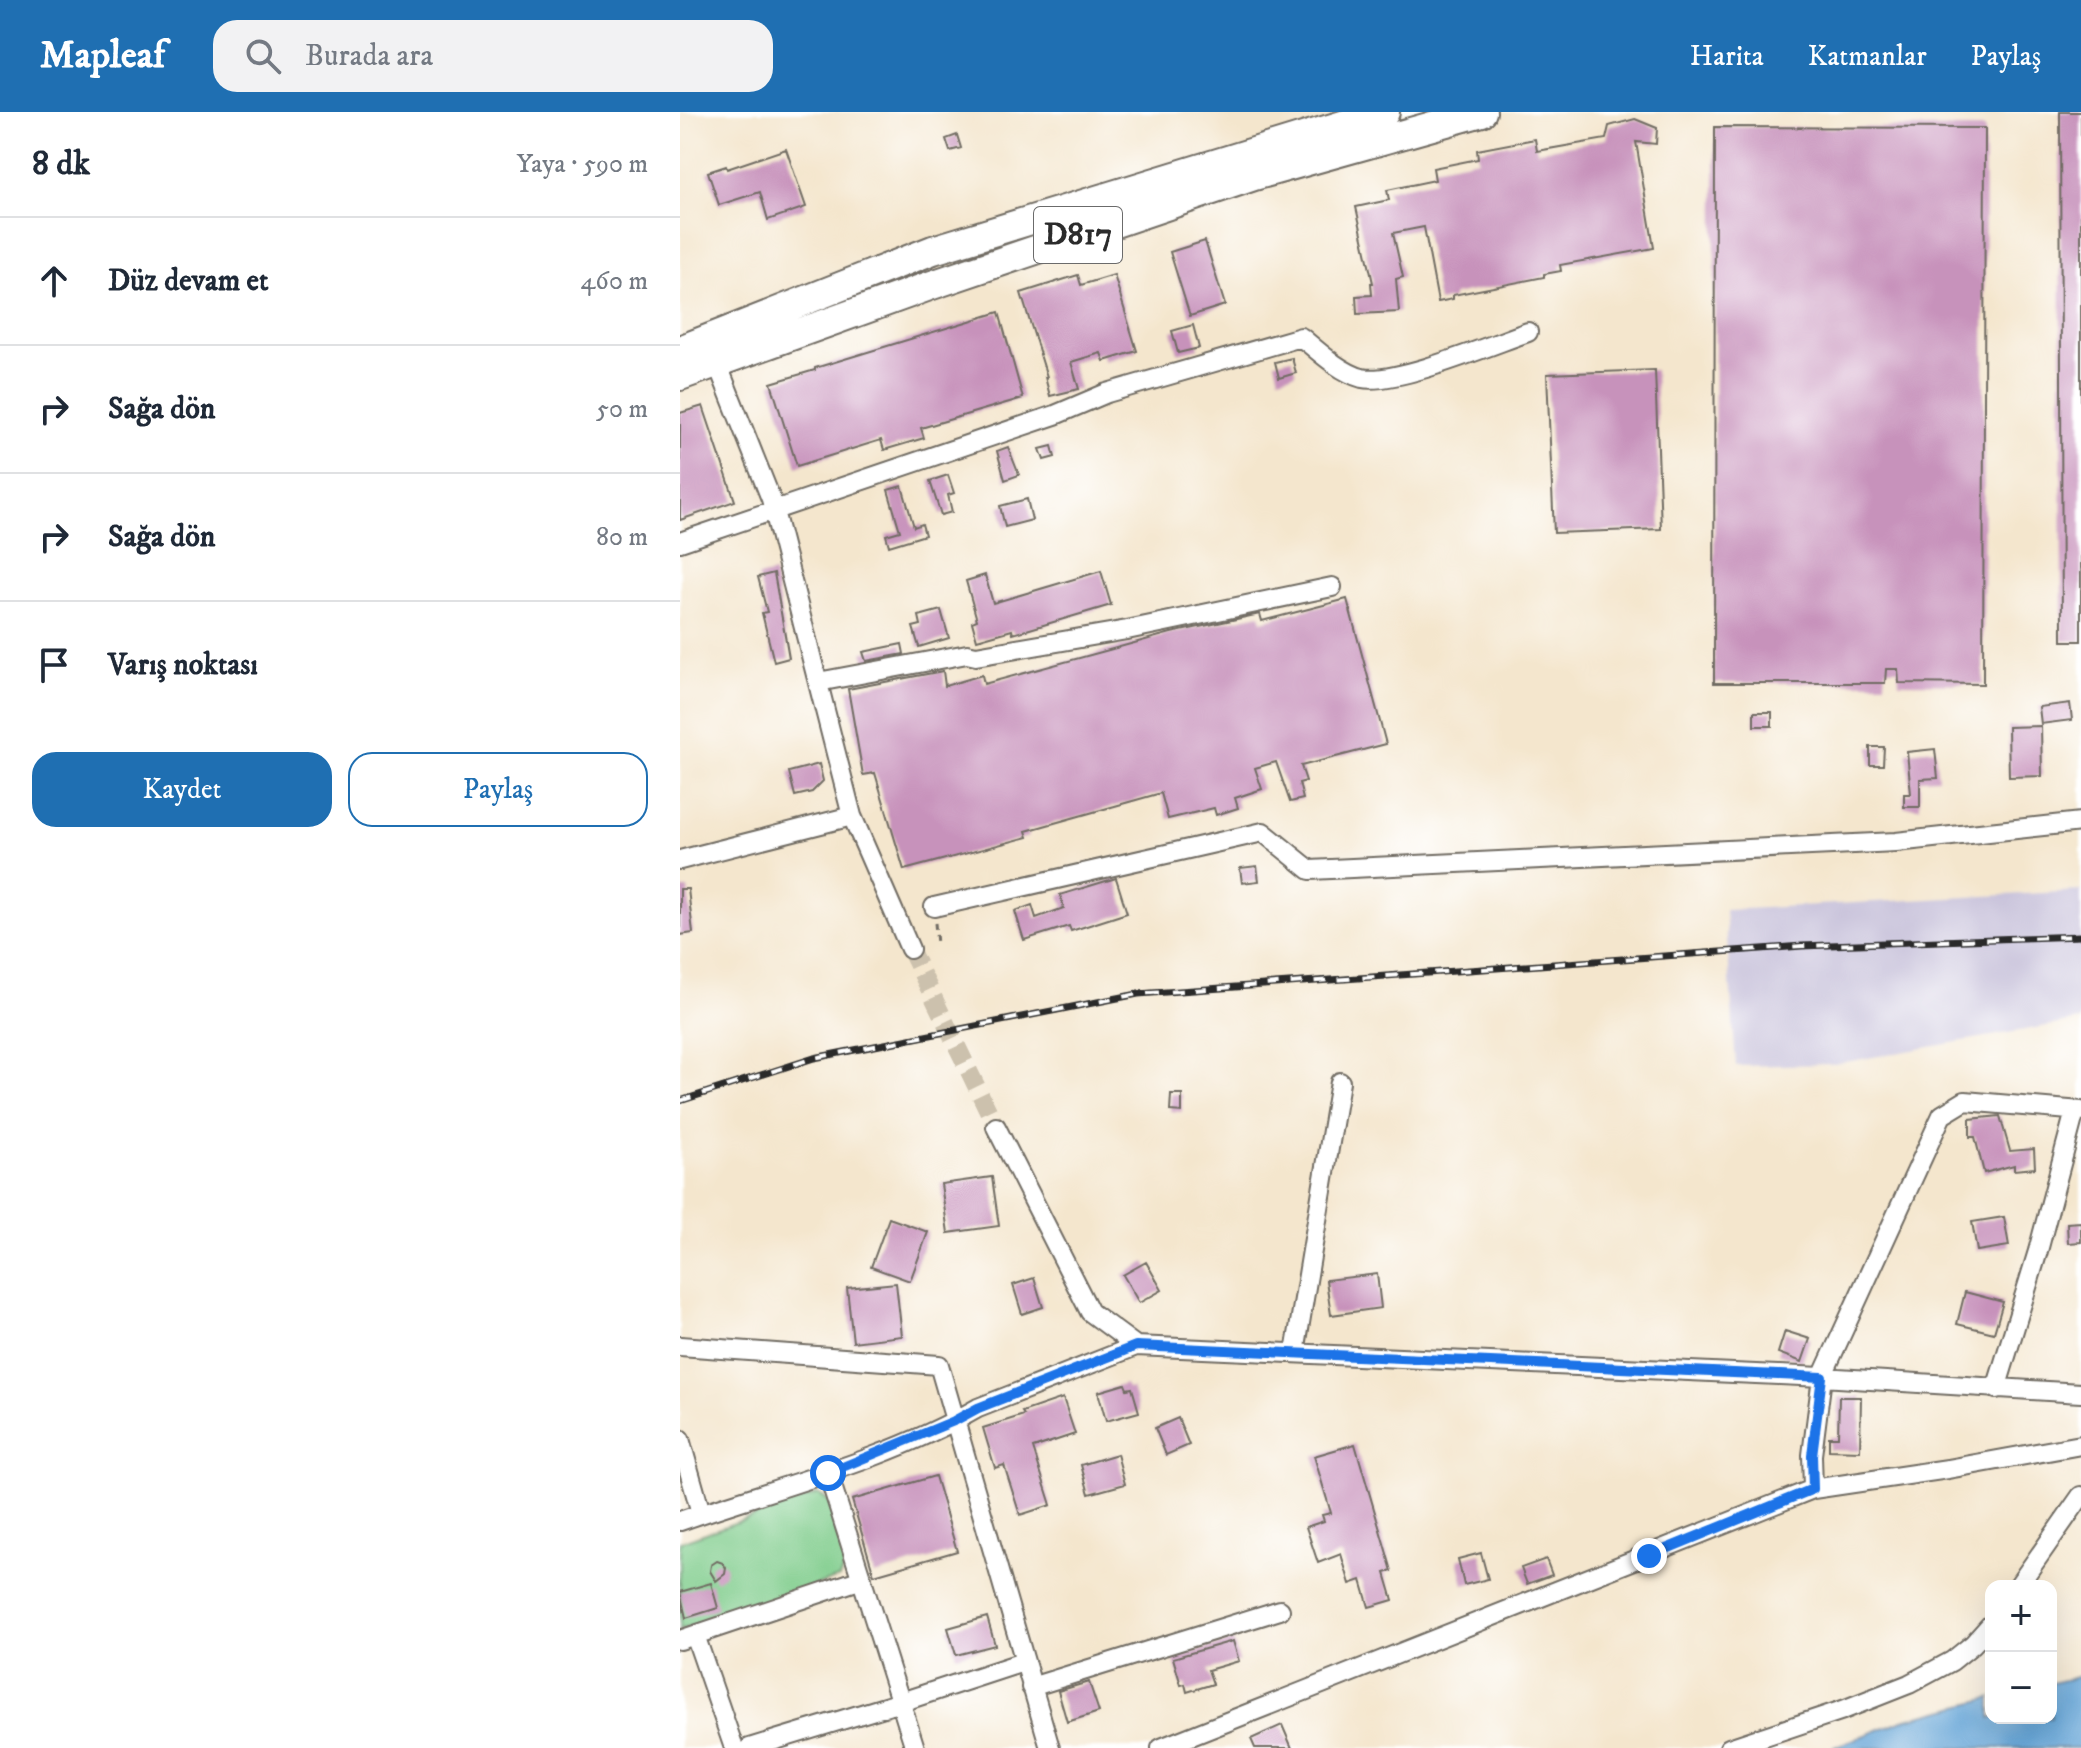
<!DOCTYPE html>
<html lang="tr">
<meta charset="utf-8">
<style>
:root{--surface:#fff;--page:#f2f2f3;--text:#1f2937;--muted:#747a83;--line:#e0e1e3;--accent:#1f6fb2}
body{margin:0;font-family:"IM FELL DW Pica",serif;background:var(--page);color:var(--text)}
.controls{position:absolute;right:24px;bottom:24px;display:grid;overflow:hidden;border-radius:16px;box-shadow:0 8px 32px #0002}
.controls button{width:72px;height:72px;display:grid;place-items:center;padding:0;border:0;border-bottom:2px solid var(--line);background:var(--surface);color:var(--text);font:40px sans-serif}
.stop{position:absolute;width:24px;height:24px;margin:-18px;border:6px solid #1a73e8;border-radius:50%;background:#fff}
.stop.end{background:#1a73e8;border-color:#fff;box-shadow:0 2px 8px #0008}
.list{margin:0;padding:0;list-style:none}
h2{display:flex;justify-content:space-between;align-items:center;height:104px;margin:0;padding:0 32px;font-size:34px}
h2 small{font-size:26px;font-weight:400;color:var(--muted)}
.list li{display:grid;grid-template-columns:52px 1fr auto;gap:24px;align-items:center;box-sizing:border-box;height:128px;padding:0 32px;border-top:2px solid var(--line)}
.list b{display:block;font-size:30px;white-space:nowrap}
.list em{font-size:26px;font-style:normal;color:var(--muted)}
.actions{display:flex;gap:16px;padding:24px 32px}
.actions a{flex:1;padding:18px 0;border:2px solid var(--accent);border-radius:24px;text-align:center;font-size:28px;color:var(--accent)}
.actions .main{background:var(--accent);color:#fff}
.icon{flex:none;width:44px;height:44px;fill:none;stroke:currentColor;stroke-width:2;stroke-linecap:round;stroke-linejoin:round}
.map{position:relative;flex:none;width:1401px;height:1636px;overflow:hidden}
header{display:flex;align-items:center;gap:48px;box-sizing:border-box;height:112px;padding:0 40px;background:var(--accent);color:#fff}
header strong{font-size:38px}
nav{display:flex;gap:44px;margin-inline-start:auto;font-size:28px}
.search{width:560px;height:72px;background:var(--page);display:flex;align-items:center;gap:20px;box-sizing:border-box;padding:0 28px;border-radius:24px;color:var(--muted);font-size:30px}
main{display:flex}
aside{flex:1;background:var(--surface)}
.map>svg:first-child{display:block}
.industrial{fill:#c6c0d9}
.green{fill:#7fcc8b;stroke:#557c5b;stroke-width:2}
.water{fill:#62a3d5;stroke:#466780;stroke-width:2}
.building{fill:#c792bb}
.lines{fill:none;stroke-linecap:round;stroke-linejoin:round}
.minor-tunnel{stroke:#ccc1ad;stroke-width:18;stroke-dasharray:18 9;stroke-linecap:butt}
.minor-casing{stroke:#716c64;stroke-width:22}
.highway-casing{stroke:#716c64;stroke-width:32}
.path{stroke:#716c64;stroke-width:3;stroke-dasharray:6 6;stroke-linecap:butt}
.minor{stroke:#fff;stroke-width:18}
.highway{stroke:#fff;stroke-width:28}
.rail-casing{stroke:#2b2b2b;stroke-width:7}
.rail{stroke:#fff;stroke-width:4;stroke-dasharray:12;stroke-linecap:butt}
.route{stroke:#1a73e8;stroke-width:10}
.labels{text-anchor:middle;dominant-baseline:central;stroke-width:6;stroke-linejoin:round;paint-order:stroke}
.shield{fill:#fff;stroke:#6b6b6b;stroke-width:2}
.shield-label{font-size:32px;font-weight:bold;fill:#2b2b2b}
</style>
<header>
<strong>Mapleaf</strong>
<div class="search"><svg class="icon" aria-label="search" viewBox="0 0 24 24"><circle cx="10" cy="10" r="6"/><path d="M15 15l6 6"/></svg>Burada ara</div>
<nav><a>Harita</a><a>Katmanlar</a><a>Paylaş</a></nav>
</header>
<main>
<aside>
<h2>8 dk<small>Yaya · 590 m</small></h2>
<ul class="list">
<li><svg class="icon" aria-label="ahead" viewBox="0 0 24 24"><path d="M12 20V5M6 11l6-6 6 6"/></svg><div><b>Düz devam et</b></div><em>460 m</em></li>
<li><svg class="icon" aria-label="right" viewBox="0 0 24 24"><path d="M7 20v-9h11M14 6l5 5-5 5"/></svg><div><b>Sağa dön</b></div><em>50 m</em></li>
<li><svg class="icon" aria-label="right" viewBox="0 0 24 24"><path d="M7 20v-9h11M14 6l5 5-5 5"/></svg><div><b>Sağa dön</b></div><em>80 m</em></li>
<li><svg class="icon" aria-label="arrive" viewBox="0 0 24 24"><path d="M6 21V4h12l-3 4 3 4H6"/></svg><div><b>Varış noktası</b></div></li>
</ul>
<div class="actions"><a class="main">Kaydet</a><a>Paylaş</a></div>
</aside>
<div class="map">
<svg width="1401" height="1636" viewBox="0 0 1401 1636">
<rect width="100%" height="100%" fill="#fff"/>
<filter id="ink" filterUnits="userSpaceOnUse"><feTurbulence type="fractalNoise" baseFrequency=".0125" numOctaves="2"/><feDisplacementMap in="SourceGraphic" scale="16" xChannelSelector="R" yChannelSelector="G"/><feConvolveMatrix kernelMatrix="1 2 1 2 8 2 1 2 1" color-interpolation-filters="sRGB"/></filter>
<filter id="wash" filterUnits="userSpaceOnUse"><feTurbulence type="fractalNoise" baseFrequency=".006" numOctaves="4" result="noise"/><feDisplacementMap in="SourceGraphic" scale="32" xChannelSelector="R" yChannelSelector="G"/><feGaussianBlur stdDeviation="1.8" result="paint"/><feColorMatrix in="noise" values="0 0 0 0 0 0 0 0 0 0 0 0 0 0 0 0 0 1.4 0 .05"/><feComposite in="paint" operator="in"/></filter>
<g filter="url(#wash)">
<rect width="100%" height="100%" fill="#f4e6cd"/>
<path class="industrial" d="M1401,779V908L1154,952L1056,954L1045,798Z"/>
<path class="green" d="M138,1382L150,1390L165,1452L159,1466L0,1518V1430Z"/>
<path class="water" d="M1401,1564V1636H1152L1223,1608L1311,1586V1606H1371V1571Z"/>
<g id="blocks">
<path class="building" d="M1380,0H1401V529H1382Z
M955,7L977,16L976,32L956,30L974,136L880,153L881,159L864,162V165L773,183V187L758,190L744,115L713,121L723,165L716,167L719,200L677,202L676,184L692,183L691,171H693L676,95L709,88L707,78L755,68L753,56L798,47L797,38L855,27L857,39L926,27L929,14Z
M1035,15L1305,16L1303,572L1219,571L1218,557H1206L1205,571H1034Z
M277,23L281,36L270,39L266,27Z
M106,37L126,95L88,108L80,80L39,93L28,60L46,54L47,57Z
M525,129L545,193L510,204L490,140Z
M398,163L401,173L434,163L457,239L424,249L421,241L391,250L399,277L370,284L365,265H367L341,181Z
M319,200L343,286L241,316L244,326L204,338L201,328L117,354L91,271L135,258V256Z
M513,213L519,236L498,241L492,219Z
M612,246L616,261L599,266L595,250Z
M975,258L981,417L874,421L867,262Z
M23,294L55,389L0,408V301Z
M372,334L375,345L364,348L360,337Z
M328,335L339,363L325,368L317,339Z
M268,363L274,381L268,383L272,400L261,403L250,369Z
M222,374L234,415L242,412L245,423L209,434L206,423L220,419L208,378Z
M347,387L352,408L325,415L320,394Z
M421,459L431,493L333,522L332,518L297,528L292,510L297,508L286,469L305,463L313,491Z
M94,461L109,546L94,550L82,501L87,500L78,465Z
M667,487L706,632L621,654L626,669L619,671L623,687L610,690L596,650L575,656L582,677L555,686L558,696L536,703L534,696L488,707L481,681L346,719L348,725L224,758L195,661L183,663L168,577L263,559L265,574L302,563L304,572L491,521L580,502L582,509Z
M261,498L269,526L239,535L233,515L241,513L239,504Z
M222,532L224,542L186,549L183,540Z
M1390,591L1392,608L1361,612L1359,595Z
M1074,600H1092V614H1074Z
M1361,614L1362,664L1329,665L1328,615Z
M1190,635H1204L1203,653H1190Z
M1255,637L1258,666L1240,667V695H1224V682H1231L1227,640Z
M139,652L143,669L132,680L115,684L109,660Z
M577,754L579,769L562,771L560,756Z
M436,766L447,801L391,819L389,814L344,828L335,799L352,793L356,806L384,796L380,783Z
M0,777H8L13,821L0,823Z
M491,982H502V1000L490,999Z
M1320,1004L1330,1039L1354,1037L1355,1056L1334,1058V1053L1304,1061L1295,1025H1290V1007Z
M312,1065L319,1114L268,1121L261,1072Z
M1324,1105L1329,1134L1297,1139L1292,1110Z
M209,1106L248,1120L230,1169L191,1155Z
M1401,1110V1130L1388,1131L1387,1111Z
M466,1150L482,1178L459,1191L443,1163Z
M697,1162L701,1196L651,1203L646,1168Z
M354,1166L363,1195L342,1202L333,1173Z
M216,1171L222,1224L173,1230L167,1176Z
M1285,1180L1323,1190L1314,1221L1277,1212Z
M1105,1219L1130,1227L1122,1250L1098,1241Z
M445,1272L447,1277L452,1276L459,1300L426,1309L418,1280Z
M1159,1285H1181L1180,1339L1149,1338V1325H1158Z
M383,1286L395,1322L353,1336L371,1393L340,1403L324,1353L315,1356L303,1316L344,1303L342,1300Z
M498,1306L509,1333L486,1343L475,1316Z
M675,1332L712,1459L705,1461L713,1488L689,1495L681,1468L670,1472L661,1442L638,1451L626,1415L644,1409L642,1403L651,1401L634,1344Z
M437,1342L445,1372L409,1382L401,1353Z
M255,1364L277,1439L194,1463L172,1388Z
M801,1441L808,1467L784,1473L778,1447Z
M866,1447L872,1463L847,1472L841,1456Z
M37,1449L43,1451L46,1456L45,1462L36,1469L30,1459L31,1453Z
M31,1471L38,1496L6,1506L0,1480Z
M307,1505L315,1533L276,1543L268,1516Z
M553,1529L559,1549L528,1558L533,1572L507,1580L505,1572L501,1573L493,1546Z
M409,1570L419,1600L387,1610L378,1579Z
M602,1613L612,1636H575L571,1627Z"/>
</g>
</g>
<g filter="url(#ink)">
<use href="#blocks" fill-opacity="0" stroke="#716c64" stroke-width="2"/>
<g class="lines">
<path class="minor-tunnel" d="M230,837L316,1015"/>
<g class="minor-casing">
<path id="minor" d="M33,241L91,387L172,704L230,837
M0,430L375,303L427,281L621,225C638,239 660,260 682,266C716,273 813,232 848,220
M138,570L287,542L296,544L447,518L652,475
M0,748L172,704
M254,795L583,720L630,758L1216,730L1401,710
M316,1015L410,1200L456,1234L1142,1265L1401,1281
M0,1234L259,1253L370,1636
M615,1241L660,970
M1316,1277L1358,1139L1395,999
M0,1327L21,1401
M148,1361L235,1636
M1133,1377L1132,1343L1142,1265L1262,1003L1285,989L1401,999
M0,1409C100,1374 206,1349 298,1296L456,1234
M1338,1474L1401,1384
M15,1523L54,1636
M0,1528L182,1467
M351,1575L600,1498
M69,1636L221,1590L343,1550
M481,1636L1133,1377L1268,1357L1401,1333
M1049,1636L1163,1598L1229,1572L1272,1549L1293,1532L1311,1512"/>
</g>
<g class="highway-casing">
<path id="highway" d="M0,238L253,138L705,0
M0,264L252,173L574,64L802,0"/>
</g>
<path class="path" d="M255,811L257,832"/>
<use href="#minor" class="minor"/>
<use href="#highway" class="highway"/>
<g class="rail-casing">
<path id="rail" d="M0,989L134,946L458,882L1122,834L1401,824"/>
</g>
<use href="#rail" class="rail"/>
</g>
</g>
<g class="lines" filter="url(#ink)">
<path class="route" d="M148,1361L274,1309L298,1296L456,1234L1142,1265L1132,1343L1133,1377L969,1444"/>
</g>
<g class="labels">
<rect class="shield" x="354" y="95" width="88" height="56" rx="6"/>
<g class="shield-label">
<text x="398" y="123">D817</text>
</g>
</g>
</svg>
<div class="controls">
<button>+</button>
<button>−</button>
</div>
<div class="stop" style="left:148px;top:1361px"></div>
<div class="stop end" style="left:969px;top:1444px"></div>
</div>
</main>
